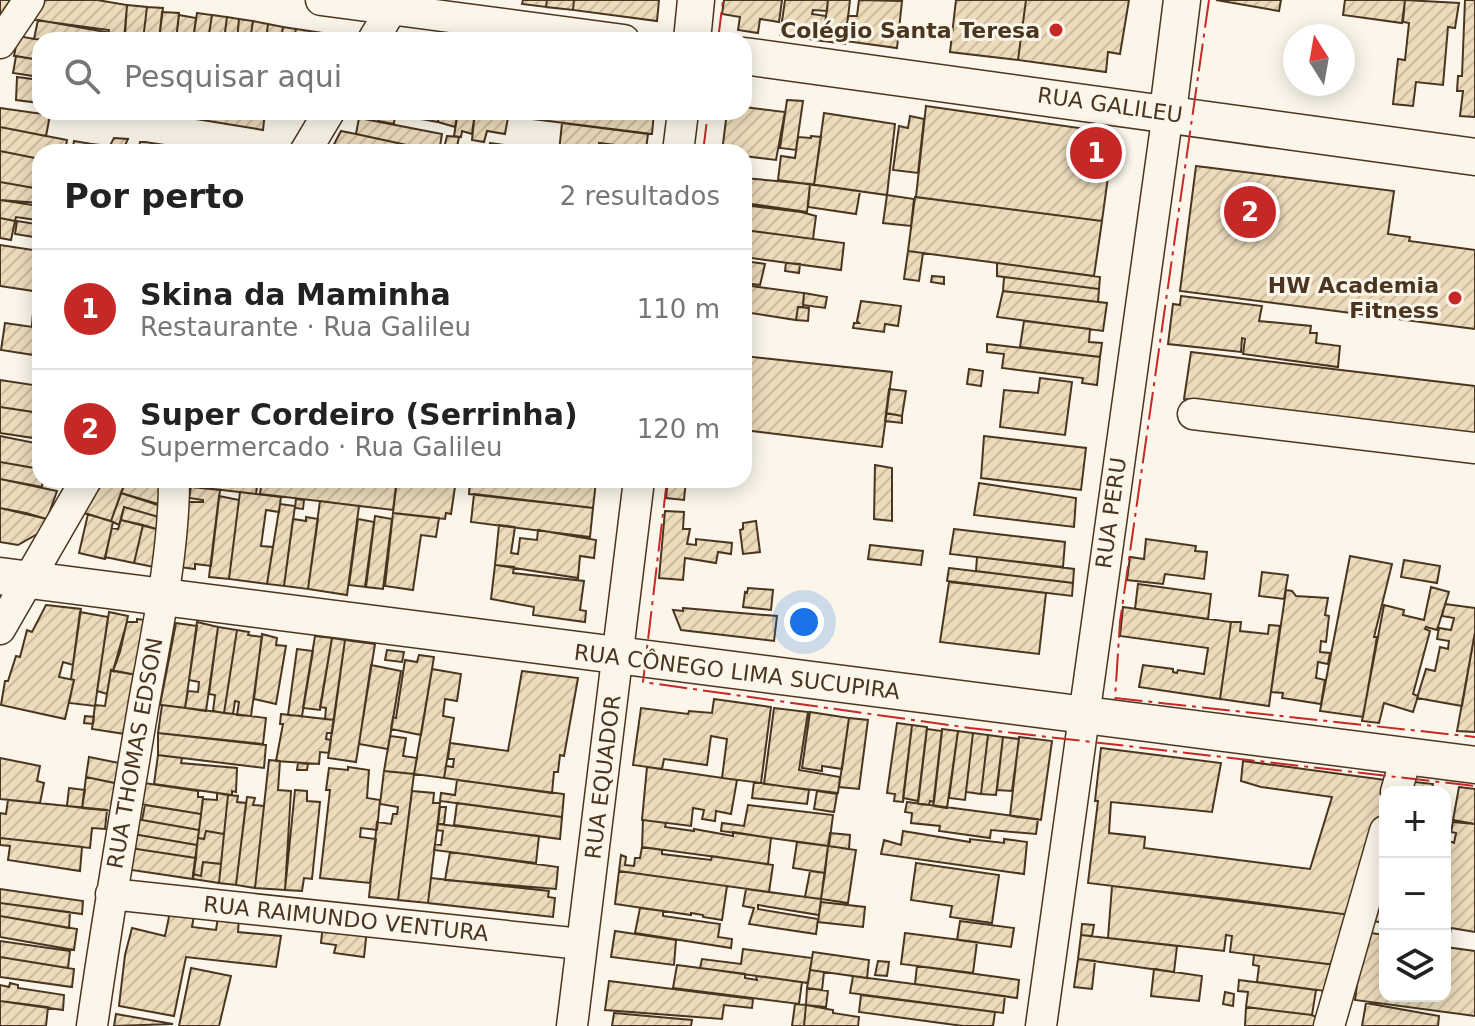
<!DOCTYPE html>
<html lang="pt">
<meta charset="utf-8">
<style>
:root{--surface:#fff;--page:#f6f6f6;--text:#222;--muted:#767676;--line:#e0e0e0;--accent:#c62828}
body{margin:0;font-family:"DejaVu Sans",sans-serif;background:var(--page);color:var(--text)}
.controls{position:absolute;right:24px;bottom:24px;display:grid;overflow:hidden;border-radius:16px;box-shadow:0 4px 20px #0003}
.controls button{width:72px;height:72px;display:grid;place-items:center;padding:0;border:0;border-bottom:2px solid var(--line);background:var(--surface);color:var(--text);font:40px sans-serif}
.compass{position:absolute;left:1283px;top:24px;width:72px;height:72px;border-radius:50%;background:var(--surface);box-shadow:0 4px 20px #0003;rotate:349deg}
.you{position:absolute;left:804px;top:622px;width:28px;height:28px;margin:-20px;border:6px solid #fff;border-radius:50%;background:#1a73e8;box-shadow:0 0 0 12px #1a73e833}
.badge{display:grid;place-items:center;width:52px;height:52px;border-radius:50%;background:var(--accent);color:#fff;font-size:26px;font-weight:700}
.pin{position:absolute;translate:-50% -50%;border:4px solid #fff;box-shadow:0 2px 8px #0006}
.list{margin:0;padding:0;list-style:none}
h2{display:flex;justify-content:space-between;align-items:center;height:104px;margin:0;padding:0 32px;font-size:34px}
h2 small{font-size:26px;font-weight:400;color:var(--muted)}
.list li{display:grid;grid-template-columns:52px 1fr auto;gap:24px;align-items:center;box-sizing:border-box;height:120px;padding:0 32px;border-top:2px solid var(--line)}
.list b{display:block;font-size:30px;white-space:nowrap}
.list p{margin:0;font-size:26px;white-space:nowrap;color:var(--muted)}
.list em{font-size:26px;font-style:normal;color:var(--muted)}
.icon{flex:none;width:44px;height:44px;fill:none;stroke:currentColor;stroke-width:2;stroke-linecap:round;stroke-linejoin:round}
.map{position:relative;flex:none;width:1475px;height:1026px;overflow:hidden}
.search{position:absolute;background:var(--surface);box-shadow:0 4px 20px #0003;left:32px;top:32px;width:720px;height:88px;display:flex;align-items:center;gap:20px;box-sizing:border-box;padding:0 28px;border-radius:24px;color:var(--muted);font-size:30px}
.panel{position:absolute;background:var(--surface);box-shadow:0 4px 20px #0003;left:32px;top:144px;width:720px;height:344px;border-radius:24px}
.map>svg:first-child{display:block}
.building{fill:url(#building-hatch);stroke:#4a3520;stroke-width:2}
.lines{fill:none;stroke-linecap:round;stroke-linejoin:round}
.minor-casing{stroke:#4a3520;stroke-width:33}
.tertiary-casing{stroke:#4a3520;stroke-width:39}
.minor{stroke:#fbf6e9;stroke-width:30}
.tertiary{stroke:#fbf6e9;stroke-width:36}
.power{stroke:#c62828;stroke-width:2;stroke-dasharray:28 6 4 6;stroke-linecap:butt}
.poi-dot{fill:#c62828;stroke:#fbf6e9;stroke-width:3}
.labels{text-anchor:middle;dominant-baseline:central;stroke-width:6;stroke-linejoin:round;paint-order:stroke}
.poi-label{font-size:22px;font-weight:bold;fill:#4a3520;stroke:#fbf6e9;text-anchor:end}
.street-label{font-size:22px;fill:#4a3520;stroke:#fbf6e9}
</style>
<div class="map">
<svg width="1475" height="1026" viewBox="0 0 1475 1026">
<defs>
<pattern id="building-hatch" width="6" height="6" patternUnits="userSpaceOnUse" patternTransform="scale(2)"><rect width="6" height="6" fill="#ecdcbc"/><path d="M-1 1l2-2M0 6l6-6M5 7l2-2" fill="none" stroke="#ccbda1"/></pattern>
</defs>
<rect width="100%" height="100%" fill="#fbf6e9"/>
<path class="building" d="M0,0H10L0,20Z
M38,0H97L127,5L125,35L108,33L109,30L34,20Z
M523,0H547L546,7L522,4Z
M547,0H574L573,10L546,7Z
M574,0H659L657,21L573,10Z
M724,0H782L779,22L760,19L758,33L738,30L740,17L722,14Z
M785,0H828L827,11L813,10L812,14L826,16L823,41L780,35Z
M828,0H850L845,44L823,41Z
M859,0L902,1L897,48L845,41L848,16H857Z
M956,0H1026L1018,60L950,52Z
M1026,0H1129L1120,54L1108,52L1106,72L1018,60Z
M1216,0H1281L1279,11Z
M1345,0H1405L1402,23L1343,15Z
M1405,0L1459,3L1455,28L1448,27L1443,85L1416,82L1413,106L1393,104L1398,59L1405,60L1409,23L1403,22Z
M1465,0H1475V117L1460,116L1463,91H1457L1458,76H1462Z
M127,5L147,7L143,40H124Z
M147,7L163,8L159,40H143Z
M162,12L179,13L176,40H159Z
M197,13L212,15L208,40H193Z
M179,15L196,18L193,40H176Z
M212,15L227,17L224,40H208Z
M227,17L239,19L237,40H224Z
M239,19L253,21L250,40H237Z
M38,20L117,34L116,40L34,39Z
M253,21L268,24L266,40H250Z
M268,24L283,27L281,40H266Z
M283,27L296,29L294,40H281Z
M296,29L336,35L332,40H294Z
M18,36L40,40V60L14,56Z
M16,56L40,60V77L13,73Z
M17,77L40,80V103L16,100Z
M787,100L803,101L796,150L780,148Z
M926,106L1114,133L1102,221L916,197Z
M744,107L785,112L776,160L744,156V152H722L727,112H744Z
M0,108L50,115L46,136L0,127Z
M79,112H108L107,117Z
M153,112H265L263,130Z
M379,112H404L395,113L394,124L378,121Z
M404,112H422L421,119L404,116Z
M422,112H439L438,122L421,119Z
M439,112H458L455,127L438,122Z
M458,112H475L472,134L462,131L461,137L454,136Z
M475,112H509L505,134L487,131L484,142L472,140Z
M509,112H654L652,134L508,116Z
M824,113L895,124L887,195L814,185Z
M910,116L924,119L918,173L893,170L899,126L908,128Z
M359,118L442,134L439,152L356,134Z
M562,123L648,134L646,149L599,143V152H559Z
M0,127L67,140L65,152H40V159L0,151Z
M341,131L356,134L439,152H330Z
M447,136L459,137L456,152H443Z
M811,136L821,137L814,185L778,180L781,156L795,158L798,137L811,138Z
M114,138L128,139L122,152L107,151Z
M74,141L92,144L91,152H72Z
M140,142H145L210,152H138Z
M490,143L505,145L504,152H487Z
M599,143L646,149L649,152H599Z
M92,144L109,146L107,151L111,152H91Z
M522,148L557,152H522Z
M0,151L40,159V189L0,182Z
M1196,166L1394,191L1388,234L1410,237L1409,241L1475,250V329L1180,291Z
M744,178L810,184L807,212L744,203Z
M0,182L40,189V203L0,200Z
M810,184L860,191L856,214L808,207Z
M887,195L914,199L911,226L883,223Z
M915,197L1102,221L1094,276L908,251Z
M0,200L39,206L37,220L16,217L15,221L0,218Z
M744,205L801,212L816,216L813,239L744,230Z
M0,218L15,221L11,240L0,238Z
M17,221L36,224L34,237L15,234Z
M744,230L844,243L841,270L744,257Z
M0,245L40,251V292L0,286Z
M908,251L923,253L919,281L904,279Z
M744,261L765,264L760,285L744,283Z
M786,263L800,264L799,273L785,271Z
M997,263L1100,277L1099,289L997,276Z
M932,276L944,277V284L931,282Z
M1004,277L1099,289L1098,302L1003,291Z
M744,285L804,293L803,307H798L796,320L744,312Z
M1003,291L1107,303L1103,331L997,317Z
M804,293L827,297L825,308L803,305Z
M1181,296L1262,306L1259,321L1311,326L1310,333H1317L1316,343L1340,346L1338,367L1243,354L1245,339L1242,338L1241,352L1168,344L1173,304L1180,305Z
M861,301L901,306L898,326L885,324L884,332L853,328L854,323H859L857,321Z
M798,307L809,308L808,321L796,320Z
M33,313L40,314V326L32,325Z
M1024,321L1090,329L1089,342L1102,343L1100,357L1020,347Z
M5,323L40,328V356L1,350Z
M987,344L1100,357L1097,385L1082,383L1083,378L1002,368L1004,354L987,352Z
M1191,352L1475,386V436L1184,399Z
M744,356L892,372L882,447L744,430Z
M969,369L983,371L981,386L967,384Z
M1040,378L1072,382L1065,435L1000,427L1004,390L1038,393Z
M0,380L40,386V413L0,407Z
M889,389L906,391L902,416L886,413Z
M0,407L40,413V439L0,433Z
M886,413L902,416V423L885,421Z
M0,436L40,444V469L0,462Z
M984,436L1086,448L1081,490L981,478Z
M0,462L40,469V480H43L42,487L0,479Z
M875,465L892,468V521L874,519Z
M0,479L57,491L47,519L0,508Z
M95,480H126L111,521L80,512Z
M126,480H164L158,504L121,493Z
M197,480H258L256,494L196,487Z
M262,480H370L396,486L393,510L260,494Z
M397,480H456L451,514L446,513L445,519L393,513Z
M470,480H590L596,481L593,508L469,494Z
M668,480H686L684,500L666,498Z
M979,483L1076,498L1074,527L974,515Z
M191,487L220,490L211,566L195,564V569L179,567L188,502H203V500L189,498Z
M240,492L281,497L279,512L266,510L261,546L273,547L267,584L229,579Z
M121,493L164,507L162,518L124,507L119,525L111,521Z
M474,494L593,508L590,537L471,522Z
M219,496L239,500L229,579L209,577Z
M296,499L304,500L303,509L295,508Z
M320,501L359,506L347,595L308,589Z
M280,504L295,506L284,586L267,584Z
M124,507L162,518L160,530L121,520Z
M0,508L26,513L47,519L39,533L18,545L0,542Z
M665,511L684,512L683,529H690L687,544L696,545V539L732,543L731,554L718,552L716,563L685,558L683,580L659,578Z
M393,513L439,518L436,537L421,535L413,590L385,586Z
M88,514L113,522L105,559L79,553Z
M375,516L392,519L383,589L366,587Z
M306,517L318,519L308,589L284,586L293,519L306,521Z
M358,519L374,522L365,587L349,585Z
M121,520L143,525L134,563L105,557L112,528L118,529Z
M756,521L760,552L743,554L740,530L743,529V523Z
M143,525L160,530L154,567L134,563Z
M499,525L515,527L511,553L518,554L520,538L537,540L538,530L596,540L594,558L580,556L578,578L495,565Z
M954,529L1065,542L1063,567L950,554Z
M1146,539L1196,546L1195,551L1207,552L1204,579L1165,574L1163,584L1127,580L1130,557L1144,559Z
M870,545L923,551L921,565L868,559Z
M1350,556L1392,564L1374,637H1377L1363,717L1320,711Z
M977,557L1074,569L1073,583L976,571Z
M1404,560L1440,566L1437,583L1401,577Z
M495,565L514,567L513,573L584,581L580,610L586,611L585,622L533,615L534,607L491,599Z
M949,568L1073,583L1072,596L947,581Z
M1262,572L1288,575L1284,599L1259,596Z
M949,582L1046,593L1039,654L940,642Z
M1138,584L1211,594L1208,619L1135,609Z
M1431,587L1449,592L1437,630L1426,627L1425,629L1430,631L1413,694L1418,696L1413,712L1384,703L1379,723L1362,721L1384,605L1404,610L1403,615L1424,620Z
M748,588L773,590L771,610L743,607L745,592L747,593Z
M1286,590L1292,591L1296,596L1328,598L1325,615L1329,616L1326,642L1321,641L1320,652L1330,653L1328,664L1318,662L1316,678L1325,680L1321,704L1282,698L1283,693L1271,692Z
M1445,604L1475,608V632L1462,706L1417,698L1426,669L1435,671L1440,647L1448,649L1449,641L1437,639L1439,628L1451,630L1454,618L1442,616Z
M46,605L81,609L73,665L63,662L59,677L74,680L65,719L1,705L5,681H8L16,656L20,657L27,630L32,632Z
M1123,607L1231,622L1220,699L1139,687L1143,665L1173,669V672L1177,673L1178,670L1204,674L1208,648L1120,636Z
M683,608L777,616L774,641L681,630L673,610L683,611Z
M80,612L108,617L95,706L69,703L74,680L71,679Z
M109,612L128,616L120,652L113,671L111,670L107,694L97,691Z
M137,619L145,620L137,675L113,671L127,622H137Z
M197,622L218,627L206,711L185,708L188,691L198,692L199,682L189,680Z
M1231,622H1241L1240,631L1268,634L1269,625L1280,626L1269,706L1220,699Z
M176,623L197,626L185,708L160,705Z
M218,627L237,630L224,713L213,711L215,695L209,694Z
M237,630L249,632L248,635L262,637L251,716L237,715L239,702L235,701L233,714L224,713Z
M1475,632V732L1457,731Z
M262,634L277,638L276,645L286,646L276,704L254,699Z
M315,636L332,638L320,710L303,708Z
M332,638L345,640L334,720L325,719L326,708L320,707Z
M345,640L375,644L356,762L328,758Z
M297,649L313,651L302,716L288,715Z
M387,650L404,652L402,662L385,660Z
M419,655L434,657L421,735L391,729L393,717L396,718L405,660L417,662Z
M371,665L401,671L388,749L359,744Z
M432,669L461,674L457,701L445,699L443,716L454,718L444,778L414,774Z
M111,670L137,675L125,734L92,729L95,705L105,706Z
M522,671L578,678L564,756L560,755L558,772H554L552,793L444,778L446,766L453,767L454,759H448L450,743L508,751Z
M714,699L771,707L761,783L722,778L727,739L711,736L707,765L664,759L662,769L633,765L641,708L688,714L689,711L712,713Z
M162,705L266,718L263,744L158,733Z
M774,708L808,712L799,770L840,777L838,793L764,784Z
M810,712L849,718L842,769L822,766V771L802,768Z
M281,714L334,720L332,733H327L326,739L331,740L329,753L320,752L319,764L276,761L283,724H280Z
M85,716L94,717L93,724L84,723Z
M849,718L868,720L859,789L839,787Z
M897,723L912,725L903,802L894,801L895,794L887,793Z
M912,725L927,727L918,801L903,798Z
M927,729L942,731L934,802L930,801L929,805L918,804Z
M942,729L958,731L947,808L933,806Z
M958,731L973,733L965,800L949,798Z
M158,733L266,745L264,768L158,755Z
M973,733L988,735L981,794L966,792Z
M988,735L1003,737L996,795L981,794Z
M390,736L406,738L403,756L417,758L414,774L384,771Z
M1003,737L1019,739L1012,791L997,790Z
M1019,737L1052,741L1041,820L1010,816Z
M1101,748L1221,763L1212,812L1111,802L1109,833L1145,837L1144,848L1310,869L1332,797L1261,787L1241,781L1243,761L1393,781L1385,792V807L1351,915L1088,883L1098,801H1095Z
M158,755L182,758L181,763L237,768L236,792L232,791V795L154,784Z
M89,757L119,763L115,783L86,777Z
M0,758L40,766L37,781L44,783L40,803L0,799Z
M269,760L280,761L278,790L291,791L285,890L255,888Z
M298,763L308,764L307,770H297Z
M348,767L369,770L367,798L380,800L377,830L361,828L360,837L376,839L370,883L320,878L330,790H326L329,768L348,770Z
M647,767L737,780L731,814L716,811L715,821L702,819L704,810L693,808L691,826L642,820Z
M384,771L414,774L398,900L369,897L377,822L391,824L393,814H397L398,807L380,804Z
M86,777L119,784L113,811L82,808Z
M457,780L564,794L562,817L440,801L441,793L455,795Z
M1406,781L1433,784L1431,792H1403Z
M754,782L809,790L807,804L752,798Z
M144,783L198,791V797H203L201,814L140,804Z
M1459,787L1475,789V824L1453,820Z
M69,788L85,790L82,808L67,806Z
M295,790L307,791V801L320,802L312,879L304,878L302,891L285,890Z
M412,791L434,793L433,803H440L428,903L398,900Z
M817,791L837,794L834,812L814,809Z
M217,793L228,795L224,834L206,831L204,839L198,838L203,799L217,800Z
M228,795L238,796L237,802L246,803L236,885L219,883Z
M247,797L255,798L253,805L264,806L255,888L236,885Z
M8,800L107,810L105,829L92,828L90,848L0,838V813L6,814Z
M907,802L1038,819L1036,834L991,830L990,838L939,831L940,826L911,823L912,813L905,812Z
M457,803L562,817L560,839L454,825Z
M145,805L201,814L199,830L142,820Z
M748,805L833,815L829,846L721,831L722,823L744,826Z
M440,807H446L444,824H438Z
M136,819L199,830L197,845L133,834Z
M643,820L666,823L665,827L694,831V829L733,836V832L771,838L768,864L642,847Z
M1453,822L1475,824V932L1451,928L1448,944H1445V862L1449,841L1454,843L1456,833L1451,832Z
M438,824L539,836L536,863L434,850L435,844L441,845L443,831L437,830Z
M206,831L224,834L221,864L203,862L201,876L193,874L198,838L204,839Z
M903,831L970,842V839L1004,843V839L1027,842L1024,874L881,854L884,840L901,845Z
M830,833L850,835L849,849L828,846Z
M133,834L197,845L196,858L130,848Z
M0,838L82,847L80,871L8,860L10,846L0,845Z
M797,842L828,846L825,873L793,868Z
M828,846L856,850L848,903L821,899Z
M642,847L662,850V854L711,860L712,856L773,865L769,892L619,871L621,855L626,857L625,865L634,866L635,858H640Z
M130,848L196,858L193,879L125,869Z
M450,852L558,867L556,889L445,880Z
M203,862L221,864L219,883L193,879V874L201,876Z
M916,863L999,875L992,923L950,917L952,906L911,900Z
M619,871L727,886L722,920L703,917V915L691,913V915L615,904Z
M810,871L825,873L821,899L805,897Z
M1385,871V923L1367,920Z
M431,878L549,891L548,897L555,898L553,917L428,903Z
M1112,886L1228,899L1351,915L1336,965L1230,952L1232,936L1226,935L1224,951L1108,938Z
M0,889L83,901L82,914L0,903Z
M746,889L821,899L819,915L758,905V909L818,919L816,934L749,924L754,908L743,906Z
M821,902L865,907L863,927L818,922Z
M0,903L70,912L69,928L0,916Z
M171,907L195,910L192,927L216,930L218,917L239,919L238,932L281,936L276,967L186,957L174,1016L119,1006L125,955L132,928L165,936Z
M640,908L663,911V916L720,924L718,937L732,939L731,948L635,933Z
M0,916L77,929L74,950L0,937Z
M960,921L1014,928L1011,947L957,940Z
M323,924L367,929L364,957L334,953L336,945L321,943Z
M1082,924L1094,925L1092,936L1081,935Z
M615,931L676,940L674,965L611,957Z
M1364,932L1385,935V996H1445V947L1475,951V1016L1355,1000Z
M905,933L977,942L973,973L901,964Z
M1081,935L1177,946L1174,972L1078,959Z
M0,941L70,951L68,968L0,957Z
M743,949L812,958L808,983L700,968L702,959L741,964Z
M813,952L869,960L867,978L810,970Z
M1254,955L1336,965L1325,991L1257,982L1259,966L1253,965Z
M0,957L74,969L72,987L0,977Z
M1078,959L1095,961L1092,989L1074,987Z
M878,961L889,962L887,976L875,975Z
M677,965L745,974V978L757,980L756,976L802,982L799,1004L673,988Z
M917,966L1019,980L1017,998L915,984Z
M191,968L231,976L219,1026H179Z
M1154,969L1202,976L1199,1001L1151,996Z
M810,970L824,972L822,990L807,988Z
M853,976L1005,996L1003,1013L850,993Z
M1239,980L1316,990L1312,1015L1246,1007L1248,992L1238,991Z
M609,981L753,999L752,1008L724,1005L722,1019L605,1010Z
M10,983L18,985V988L64,995L63,1010L0,1001V985L9,987Z
M807,988L828,991L826,1007L806,1005Z
M1225,992L1234,994L1233,1006L1223,1004Z
M861,995L995,1012L993,1026H963L859,1012Z
M0,1001L48,1007L46,1026H0Z
M1366,1003L1439,1016L1438,1026H1362Z
M795,1004L806,1005L804,1026H792Z
M806,1005L833,1010V1013L859,1017L858,1026H804Z
M1246,1007L1312,1015L1318,1018L1314,1026H1245Z
M614,1013L692,1020L691,1026H612Z
M116,1014L173,1024L114,1026Z"/>
<g class="lines">
<g class="minor-casing">
<path id="minor" d="M321,0L624,40
M373,40L391,10
M0,43L29,0
M305,152L329,112
M678,152L683,112
M1193,414L1475,448
M0,629L86,480
M1396,792L1406,758
M111,894L581,944
M92,1026C107,920 125,814 143,708C156,634 174,556 174,480
M572,1026L639,480
M1041,1026L1168,112
M1329,1026L1385,831"/>
</g>
<g class="tertiary-casing">
<path id="tertiary" d="M692,40L696,0
M744,56L1475,157
M1168,112L1182,0
M0,576L1475,765"/>
</g>
<use href="#minor" class="minor"/>
<use href="#tertiary" class="tertiary"/>
<path class="power" d="M1209,0L1120,622L1115,698L1475,737
M718,40L723,0
M703,152L708,112
M667,480L643,682L970,728L1475,786"/>
</g>
<g class="poi-dot">
<circle cx="1056" cy="30" r="8"/>
<circle cx="1455" cy="298" r="8"/>
</g>
<g class="labels">
<g class="poi-label">
<text x="1040" y="30">Colégio Santa Teresa</text>
<text x="1439" y="285">HW Academia<tspan x="1439" dy="25">Fitness</tspan></text>
</g>
<g class="street-label">
<text transform="translate(1110 105) rotate(8)">RUA GALILEU</text>
<text transform="translate(1111 513) rotate(-82)">RUA PERU</text>
<text transform="translate(737 672) rotate(7)">RUA CÔNEGO LIMA SUCUPIRA</text>
<text transform="translate(135 753) rotate(-80)">RUA THOMAS EDSON</text>
<text transform="translate(603 777) rotate(-83)">RUA EQUADOR</text>
<text transform="translate(346 919) rotate(6)">RUA RAIMUNDO VENTURA</text>
</g>
</g>
</svg>
<div class="controls">
<button>+</button>
<button>−</button>
<button><svg class="icon" aria-label="layers" viewBox="0 0 24 24"><path d="M12 4l9 5-9 5-9-5zM3 14l9 5 9-5"/></svg></button>
</div>
<svg class="compass" viewBox="-18 -18 36 36"><path d="M0-13l5 13h-10z" fill="#e53935"/><path d="M0 13l5-13h-10z" fill="#767676"/></svg>
<div class="you"></div>
<div class="pin badge" style="left:1096px;top:153px">1</div>
<div class="pin badge" style="left:1250px;top:212px">2</div>
<div class="search"><svg class="icon" aria-label="search" viewBox="0 0 24 24"><circle cx="10" cy="10" r="6"/><path d="M15 15l6 6"/></svg>Pesquisar aqui</div>
<section class="panel">
<h2>Por perto<small>2 resultados</small></h2>
<ul class="list">
<li><span class="badge">1</span><div><b>Skina da Maminha</b><p>Restaurante · Rua Galileu</p></div><em>110 m</em></li>
<li><span class="badge">2</span><div><b>Super Cordeiro (Serrinha)</b><p>Supermercado · Rua Galileu</p></div><em>120 m</em></li>
</ul>
</section>
</div>
